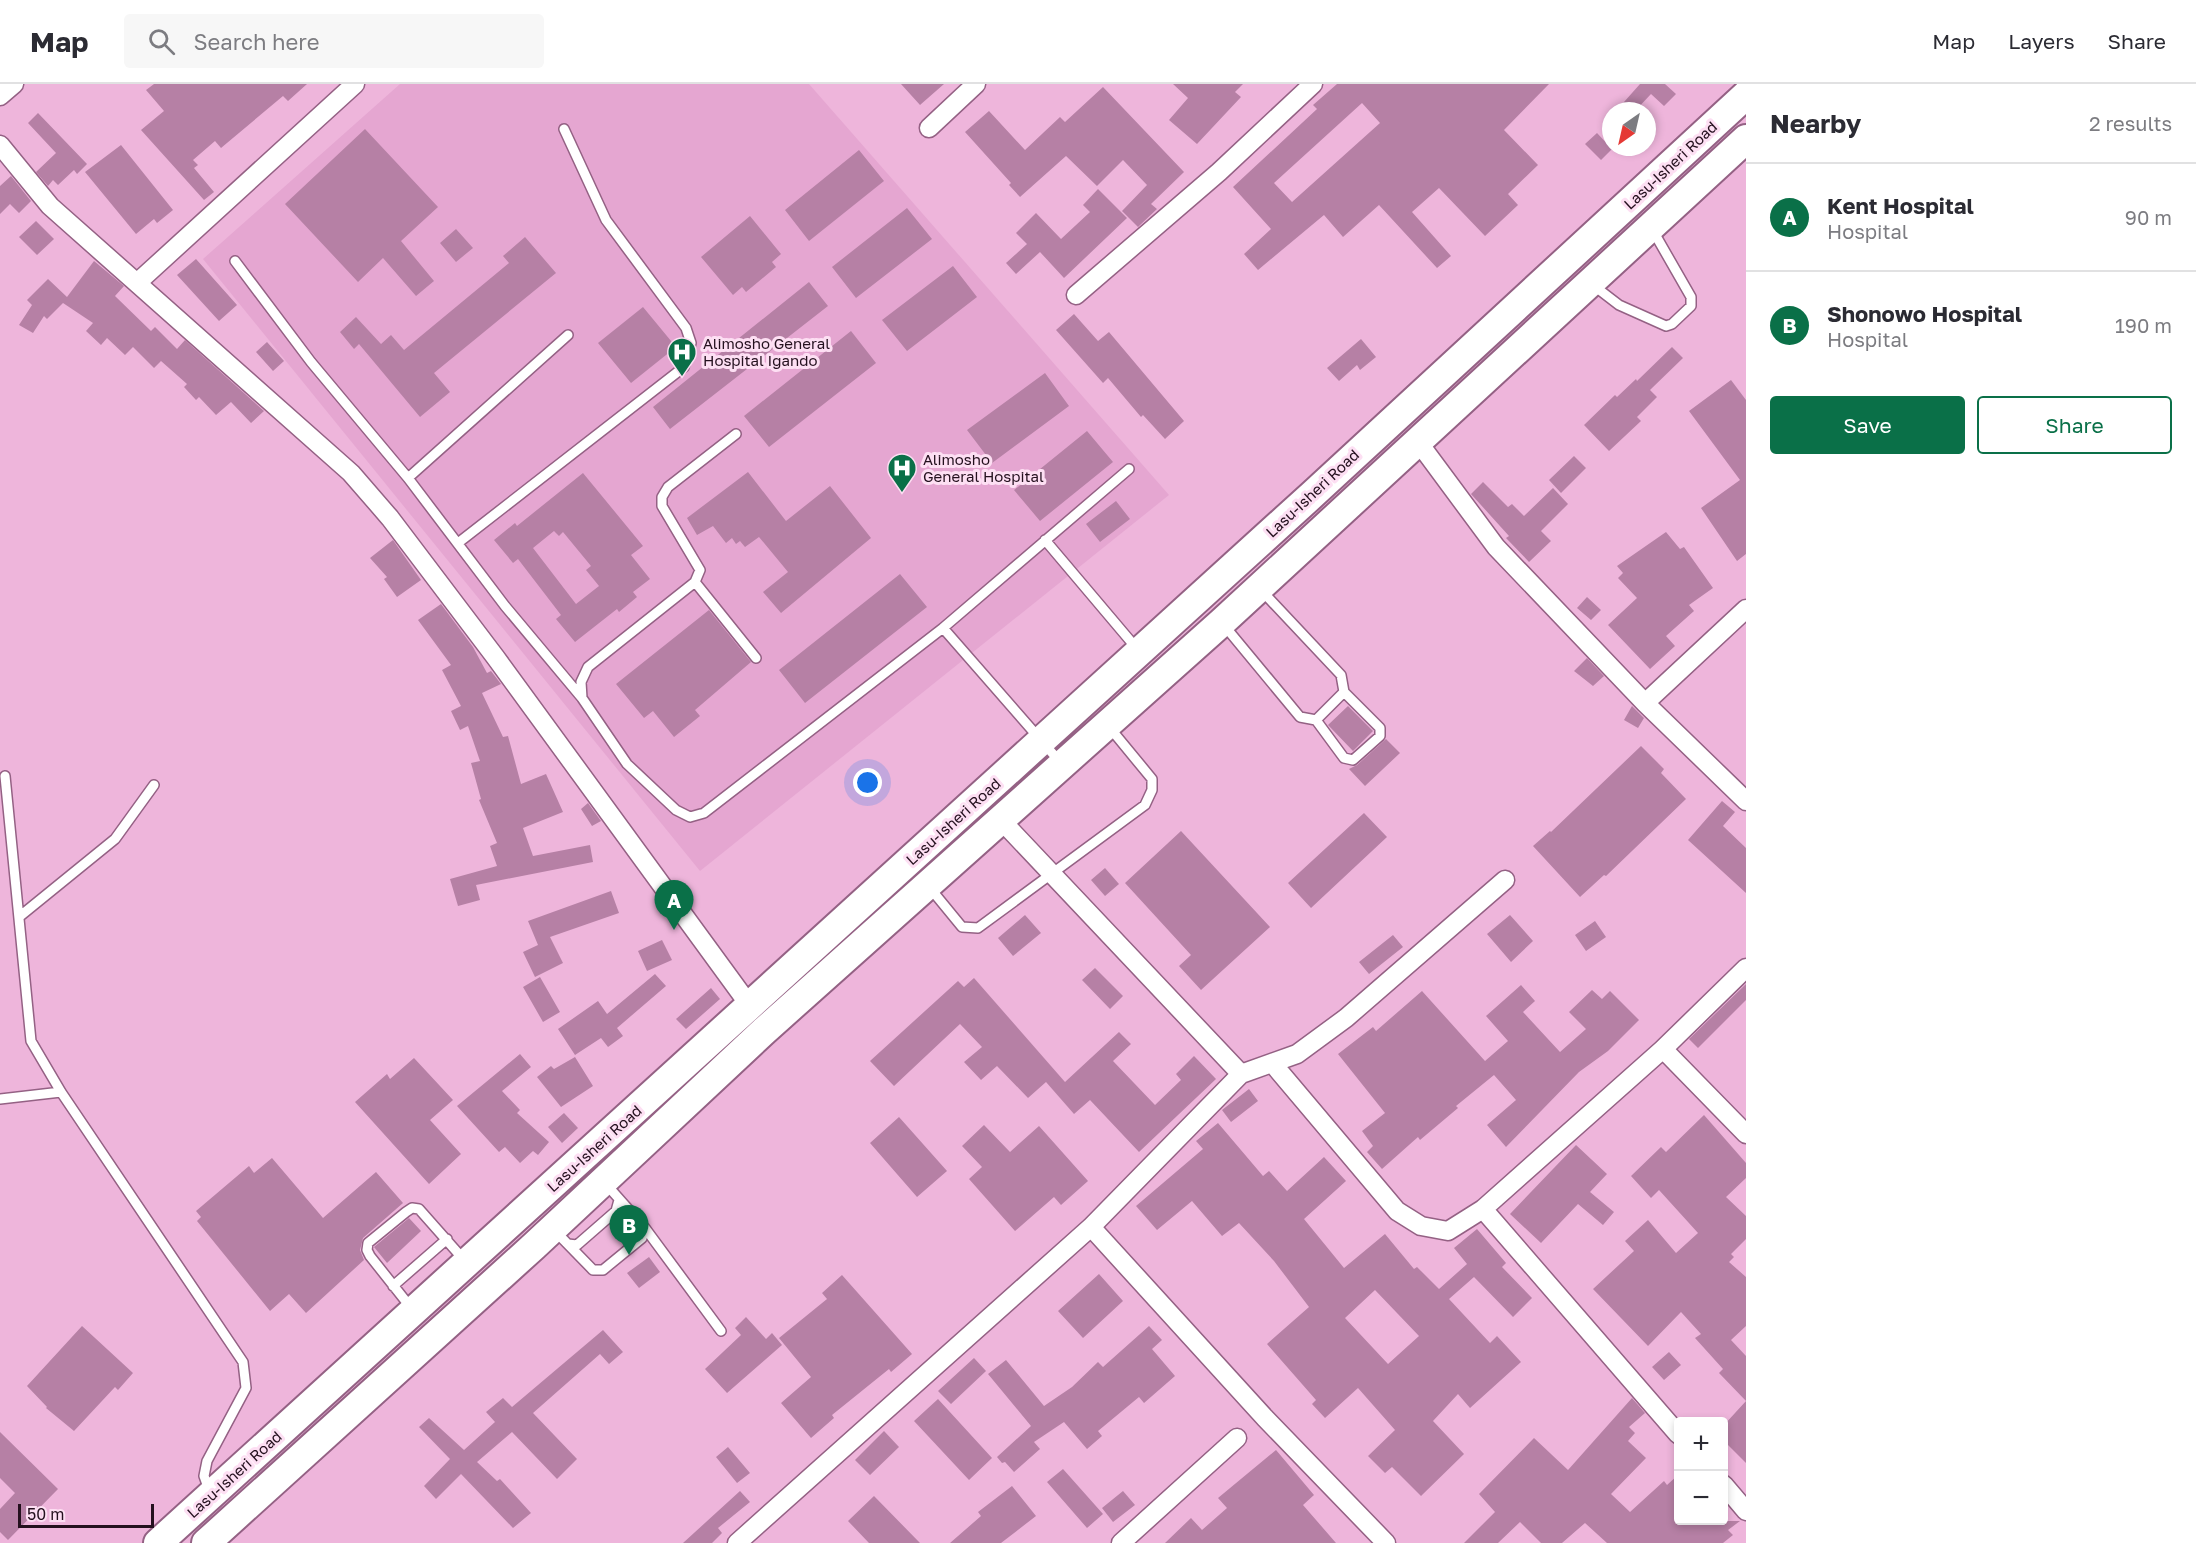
<!DOCTYPE html>
<meta charset="utf-8">
<style>
:root{--surface:#fff;--page:#f7f7f7;--text:#2b2b33;--muted:#7c7c81;--line:#e1e1e2;--accent:#0a7048}
body{margin:0;font-family:"Golos Text",sans-serif;background:var(--page);color:var(--text)}
.controls{position:absolute;right:18px;bottom:18px;display:grid;overflow:hidden;border-radius:6px;box-shadow:0 3px 9px #0003}
.controls button{width:54px;height:54px;display:grid;place-items:center;padding:0;border:0;border-bottom:2px solid var(--line);background:var(--surface);color:var(--text);font:30px sans-serif}
.compass{position:absolute;left:1602px;top:18px;width:54px;height:54px;border-radius:50%;background:var(--surface);box-shadow:0 3px 9px #0003;rotate:214deg}
.scale{position:absolute;left:18px;bottom:15px;width:136px;box-sizing:border-box;padding-left:6px;border:3px solid #24101e;border-top:0;font-size:16px;line-height:21px;white-space:nowrap;color:#24101e;-webkit-text-stroke:4px #fddff3;paint-order:stroke}
.you{position:absolute;left:868px;top:699px;width:21px;height:21px;margin:-15px;border:4px solid #fff;border-radius:50%;background:#1a73e8;box-shadow:0 0 0 9px #1a73e833}
.badge{display:grid;place-items:center;width:39px;height:39px;border-radius:50%;background:var(--accent);color:#fff;font-size:20px;font-weight:700}
.pin{position:absolute;translate:-50% -50px;filter:drop-shadow(0 2px 3px #0008)}
.pin::after{content:'';position:absolute;top:32px;width:21px;height:18px;background:inherit;clip-path:polygon(0 0,100% 0,50% 100%)}
.list{margin:0;padding:0;list-style:none}
h2{display:flex;justify-content:space-between;align-items:center;height:78px;margin:0;padding:0 24px;font-size:26px}
h2 small{font-size:20px;font-weight:400;color:var(--muted)}
.list li{display:grid;grid-template-columns:39px 1fr auto;gap:18px;align-items:center;box-sizing:border-box;height:108px;padding:0 24px;border-top:2px solid var(--line)}
.list b{display:block;font-size:22px;white-space:nowrap}
.list p{margin:0;font-size:20px;white-space:nowrap;color:var(--muted)}
.list em{font-size:20px;font-style:normal;color:var(--muted)}
.actions{display:flex;gap:12px;padding:18px 24px}
.actions a{flex:1;padding:14px 0;border:2px solid var(--accent);border-radius:6px;text-align:center;font-size:21px;color:var(--accent)}
.actions .main{background:var(--accent);color:#fff}
.icon{flex:none;width:33px;height:33px;fill:none;stroke:currentColor;stroke-width:2;stroke-linecap:round;stroke-linejoin:round}
.map{position:relative;flex:none;width:1746px;height:1459px;overflow:hidden}
header{display:flex;align-items:center;gap:36px;box-sizing:border-box;height:84px;padding:0 30px;background:var(--surface);border-bottom:2px solid var(--line)}
header strong{font-size:28px}
nav{display:flex;gap:33px;margin-inline-start:auto;font-size:21px}
.search{width:420px;height:54px;background:var(--page);display:flex;align-items:center;gap:15px;box-sizing:border-box;padding:0 21px;border-radius:6px;color:var(--muted);font-size:22px}
main{display:flex}
aside{flex:1;background:var(--surface)}
.map>svg:first-child{display:block}
.built{fill:#e5a6d1}
.building{fill:#b680a5;fill-rule:evenodd}
.lines{fill:none;stroke-linecap:round;stroke-linejoin:round}
.lane-casing{stroke:#946184;stroke-width:12}
.street-casing{stroke:#946184;stroke-width:21}
.primary-casing{stroke:#946184;stroke-width:32}
.lane{stroke:#fff;stroke-width:9}
.street{stroke:#fff;stroke-width:18}
.primary{stroke:#fff;stroke-width:28}
.labels{text-anchor:middle;dominant-baseline:central;stroke-width:6;stroke-linejoin:round;paint-order:stroke}
.street-label{font-size:15px;fill:#24101e;stroke:#fddff3}
.poi-label{font-size:15px;fill:#24101e;stroke:#fddff3;text-anchor:start}
</style>
<header>
<strong>Map</strong>
<div class="search"><svg class="icon" aria-label="search" viewBox="0 0 24 24"><circle cx="10" cy="10" r="6"/><path d="M15 15l6 6"/></svg>Search here</div>
<nav><a>Map</a><a>Layers</a><a>Share</a></nav>
</header>
<main>
<div class="map">
<svg width="1746" height="1459" viewBox="0 0 1746 1459">
<rect width="100%" height="100%" fill="#eeb5db"/>
<path class="built" d="M400,0H809L1169,411L700,787L203,175Z"/>
<path class="building" d="M154,0H307L288,17L283,12L221,64L215,57L193,76L198,81L194,84L214,108L204,116L141,46L164,27L146,6Z
M901,0H944L920,21Z
M1173,0H1243L1235,8L1241,13L1197,60L1169,36L1188,14Z
M1337,0H1549L1504,46L1538,81L1508,110L1518,121L1485,152L1439,104L1412,128L1451,172L1437,184L1379,121L1343,153L1324,131L1258,186L1244,170L1271,145L1233,103L1317,25L1313,21ZM1362,19L1380,39L1292,118L1274,99Z
M1640,0H1665L1676,10L1664,22L1651,10L1635,27H1616Z
M1103,3L1184,88L1151,120L1157,125L1138,143L1122,127L1147,101L1123,76L1097,102L1066,72L1020,113L1009,101L1011,99L965,48L989,27L1025,66L1060,33L1065,38Z
M38,29L87,80L77,90L74,86L58,101L53,96L48,102L36,88L56,69L28,39Z
M365,45L438,123L401,157L434,197L416,212L383,174L358,198L285,120Z
M1597,49L1612,65L1601,76L1585,60Z
M121,61L173,126L157,139L154,135L136,150L85,88Z
M859,66L884,97L809,157L785,126Z
M11,92L31,117L19,129L10,120L0,130V102Z
M1098,105L1127,134L1064,194L1040,168L1016,190L1006,179L1027,160L1016,149L1036,129L1061,155L1090,128L1083,121Z
M907,124L932,155L856,214L832,183Z
M750,132L781,170L772,178L776,183L746,208L742,203L733,211L701,173Z
M36,137L54,155L37,171L19,153Z
M456,145L473,164L456,178L440,159Z
M525,153L556,189L434,289L450,308L420,333L359,260L354,265L340,248L356,233L381,260L391,251L404,266L509,179L503,172Z
M196,175L237,221L219,237L177,191Z
M94,177L124,202L115,212L151,247L155,243L177,265L185,256L264,327L251,339L231,318L216,331L199,313L196,316L184,303L187,300L161,277L154,284L133,263L125,271L107,254L101,261L86,247L93,239L63,219L47,235L44,232L33,249L19,241L32,221L27,216L48,195L67,213Z
M953,182L977,213L907,267L882,236Z
M809,198L828,222L670,345L653,323Z
M643,223L676,263L631,299L598,259Z
M1074,230L1098,257L1109,248L1184,337L1165,355L1143,331L1141,333L1108,294L1103,299L1056,246Z
M851,247L876,279L769,363L744,332Z
M1361,255L1376,273L1360,286L1357,281L1339,297L1327,284Z
M267,258L284,277L273,287L256,268Z
M1672,263L1683,274L1650,306L1657,313L1637,333L1641,337L1609,367L1584,341L1615,311L1617,313L1636,295L1637,297Z
M1045,289L1069,322L992,379L967,346Z
M1731,296L1746,316V470L1737,477L1701,424L1740,396L1689,327Z
M1087,347L1113,378L1040,437L1014,406Z
M1574,372L1586,384L1561,409L1549,396Z
M748,388L786,437L830,402L871,454L781,529L763,508L788,488L759,453L745,463L740,457L736,460L732,454L726,459L713,442L697,451L687,434Z
M583,389L643,462L631,471L650,495L633,508L637,513L619,528L617,525L575,558L556,535L561,531L518,475L513,479L494,456L515,439L517,442ZM554,447L559,452L563,448L591,482L586,486L599,502L576,520L533,464Z
M1483,398L1508,423L1512,420L1524,432L1553,404L1568,420L1541,447L1551,457L1529,478L1506,454L1509,452L1471,410Z
M1116,417L1130,435L1100,458L1086,440Z
M1666,448L1680,465L1684,463L1713,504L1689,521L1694,527L1666,552L1675,562L1650,585L1608,541L1637,514L1618,494L1623,489L1617,482Z
M393,456L421,496L397,513L384,495L387,493L370,474Z
M900,490L927,523L805,619L779,586Z
M1587,513L1601,526L1591,536L1577,524Z
M441,520L473,563L487,589L491,587L501,600L482,609L503,653L508,652L521,700L546,690L563,728L523,744L533,772L590,761L593,778L476,801L480,816L458,822L450,795L497,782L490,762L497,759L479,716L481,715L471,679L480,677L468,642L460,646L451,627L461,622L442,586L451,581L418,536Z
M709,526L751,578L695,626L700,632L674,653L653,627L644,634L616,600Z
M1587,574L1604,592L1593,602L1574,587Z
M1348,622L1373,647L1353,667L1328,641Z
M1632,622L1644,634L1638,644L1624,636Z
M1386,655L1400,669L1365,702L1349,685L1357,681Z
M1641,662L1664,685L1661,689L1686,715L1606,792L1604,791L1580,813L1533,762L1550,747L1551,748Z
M1722,717L1735,728L1723,742L1746,764V809L1688,756Z
M588,719L601,737L592,742L581,725Z
M1364,729L1387,753L1311,824L1288,799Z
M1181,747L1270,843L1201,906L1179,882L1191,871L1125,799Z
M1105,784L1119,800L1105,812L1091,796Z
M611,807L619,829L550,853L563,879L535,893L523,868L538,861L528,837Z
M1025,831L1041,849L1013,872L998,854Z
M1510,831L1533,857L1511,878L1487,850Z
M1595,837L1606,853L1586,867L1575,851Z
M1393,851L1403,863L1369,890L1359,878Z
M662,856L672,876L647,887L638,867Z
M1095,884L1123,912L1110,925L1082,896Z
M655,890L666,902L617,944L623,952L608,963L601,954L575,971L558,945L598,917L607,930Z
M540,893L560,928L543,938L523,903Z
M974,894L1065,998L1119,948L1131,960L1113,977L1155,1021L1181,996L1176,990L1194,972L1216,995L1139,1068L1090,1016L1074,1030L1046,998L1028,1014L997,982L981,996L964,978L982,963L960,940L894,1002L870,977L958,897L964,903Z
M1746,900V916L1698,964L1689,955Z
M1521,901L1535,917L1523,928L1560,968L1586,945L1569,928L1592,906L1602,915L1610,907L1639,936L1608,967L1579,988L1506,1063L1487,1041L1516,1016L1494,991L1456,1022L1458,1024L1420,1056L1418,1053L1382,1085L1367,1068L1373,1062L1362,1047L1385,1029L1338,970L1373,943L1376,947L1422,907L1485,977L1508,957L1486,932Z
M711,904L720,915L686,945L676,935Z
M520,970L531,983L502,1007L520,1026L517,1029L549,1058L538,1071L533,1067L520,1079L505,1063L499,1068L457,1022Z
M575,973L593,1002L561,1023L537,993L551,982L554,985Z
M414,974L453,1016L430,1036L461,1070L429,1100L355,1018L387,990L390,995Z
M1249,1005L1258,1017L1231,1038L1222,1026Z
M564,1029L578,1044L562,1059L548,1043Z
M1704,1031L1746,1079V1094L1726,1113L1746,1132V1155L1731,1170L1734,1173L1729,1178L1746,1193V1242L1731,1256L1746,1272V1379L1724,1357V1341L1746,1317L1719,1289L1723,1285L1695,1254L1701,1250L1681,1228L1648,1262L1593,1205L1634,1167L1625,1157L1648,1136L1676,1169L1698,1149L1659,1106L1651,1114L1631,1092L1661,1063L1666,1068Z
M899,1033L947,1087L917,1113L870,1059Z
M1218,1039L1263,1092L1269,1087L1287,1107L1324,1073L1346,1097L1304,1135L1344,1184L1385,1150L1414,1185L1417,1183L1439,1205L1467,1180L1454,1164L1477,1145L1506,1179L1502,1183L1532,1214L1513,1233L1474,1193L1449,1215L1490,1259L1497,1252L1521,1278L1470,1324L1458,1310L1433,1337L1464,1370L1421,1412L1392,1383L1385,1389L1368,1372L1395,1346L1358,1304L1325,1334L1312,1320L1316,1316L1267,1260L1309,1223L1274,1177L1239,1139L1222,1152L1192,1117L1157,1146L1136,1122L1203,1065L1196,1057ZM1375,1206L1419,1252L1388,1280L1345,1234Z
M984,1041L1010,1068L1039,1042L1088,1097L1061,1121L1054,1113L1015,1147L969,1095L982,1083L962,1062Z
M1576,1061L1607,1090L1590,1108L1614,1128L1603,1141L1578,1120L1541,1159L1510,1130Z
M272,1074L323,1134L376,1088L403,1119L363,1154L360,1166L364,1176L306,1229L289,1210L270,1227L197,1137L201,1133L196,1127L249,1082L254,1089Z
M409,1134L421,1147L387,1179L374,1163Z
M649,1173L660,1188L639,1204L627,1189Z
M1099,1190L1123,1217L1083,1254L1058,1227Z
M842,1191L912,1270L891,1288L889,1285L832,1331L834,1334L811,1354L781,1319L811,1293L779,1254L827,1215L822,1209Z
M746,1233L766,1255L772,1249L782,1261L727,1309L705,1285L741,1251L735,1244Z
M82,1242L133,1289L118,1306L115,1303L74,1347L46,1324L47,1323L27,1302Z
M1149,1242L1162,1256L1152,1265L1175,1292L1144,1319L1139,1313L1098,1347L1102,1352L1087,1365L1064,1338L1034,1358L1040,1365L1014,1388L1005,1378L1002,1379L997,1373L1031,1342L988,1290L1006,1276L1044,1322L1072,1303L1098,1278L1103,1283Z
M603,1246L623,1268L609,1280L600,1270L533,1329L577,1375L557,1395L512,1348L477,1378L497,1397L500,1395L531,1429L513,1444L461,1390L436,1415L424,1402L450,1375L419,1343L429,1334L464,1366L495,1338L486,1328L503,1314L512,1323Z
M1669,1268L1681,1281L1664,1296L1652,1283Z
M974,1274L986,1287L951,1320L938,1307Z
M1632,1314L1645,1329L1629,1343L1635,1349L1628,1357L1646,1374L1611,1410L1630,1428L1664,1397L1667,1401L1678,1391V1437H1740L1728,1446L1733,1451L1723,1459H1607L1585,1439L1562,1459H1541L1520,1438L1498,1459H1464L1495,1428L1479,1410L1534,1354L1568,1386Z
M938,1315L992,1374L969,1396L914,1337Z
M884,1347L899,1363L870,1391L855,1376Z
M0,1348L58,1405L8,1456L0,1448V1425L15,1409L0,1394Z
M728,1363L750,1389L737,1399L716,1373Z
M1276,1366L1314,1411L1303,1421L1336,1459H1165L1191,1434L1202,1446L1227,1424L1218,1414Z
M1063,1385L1103,1430L1087,1444L1047,1398Z
M1012,1402L1036,1432L1001,1459H950L981,1432L978,1428Z
M740,1407L750,1418L718,1444L722,1449L712,1459H683Z
M1123,1407L1135,1421L1113,1438L1102,1424Z
M874,1412L920,1459H869L848,1437Z"/>
<g class="lines">
<g class="lane-casing">
<path id="lane" d="M235,177L311,278L408,394L505,522L582,614
M1593,201L1619,221L1666,242L1672,240L1691,222V213L1652,145
M736,350L668,403L662,413V422L700,486L695,498L588,583L581,598L582,614L627,680L676,726L690,733L704,729L943,544L1129,385
M408,394L568,251
M1045,456L1138,566
M458,459L684,283L691,259L686,244L606,136L564,45
M695,498L756,574
M1223,540L1300,633L1316,636L1344,674L1353,676L1380,652V644L1344,608L1341,591L1262,507
M943,544L1060,678
M1316,636L1344,608
M5,692L31,957L61,1008L243,1278L246,1304L207,1377L204,1392L209,1406
M930,804L962,843L978,844L1145,721L1152,706V695L1110,644
M19,833L115,755L154,701
M0,1015L61,1008
M645,1144L721,1247
M556,1148L593,1186H603L642,1154L645,1144L605,1099
M568,1160L577,1161L616,1127L619,1116
M393,1202L447,1155
M412,1225L370,1172L367,1166L368,1159L406,1128L412,1124L419,1125L465,1177"/>
</g>
<g class="street-casing">
<path id="street" d="M0,12L14,0
M929,44L976,0
M0,61L50,122L351,389L390,434L496,574L750,922
M138,198L355,0
M1076,211L1219,88L1313,0
M1419,359L1496,463L1645,619L1746,717
M1645,619L1746,525
M1000,735L1241,990
M1663,965L1746,1050
M1273,980L1397,1127L1421,1142L1448,1147L1483,1125L1663,965L1746,884
M1483,1125L1678,1350
M1091,1143L1265,1334L1386,1459
M1724,1401L1746,1427
M737,1459L1091,1143L1241,990L1297,970L1346,934L1505,796
M1121,1459L1237,1354"/>
</g>
<g class="primary-casing">
<path id="primary" d="M158,1459L1313,410L1746,11
M206,1459L534,1162L764,947L1222,538L1746,55"/>
</g>
<use href="#lane" class="lane"/>
<use href="#street" class="street"/>
<use href="#primary" class="primary"/>
</g>
<defs>
<g id="hospital-pin" transform="scale(1.5)"><path d="M0 17L-7.5 6A9.5 9.5 0 1 1 7.5 6Z" fill="#0a7048" stroke="#fddff3"/><path d="M-5-5h3v3.5h4V-5h3V5h-3V1.5h-4V5h-3Z" fill="#fff"/></g>
</defs>
<g fill-rule="evenodd">
<use href="#hospital-pin" x="682" y="268"/>
<use href="#hospital-pin" x="902" y="384"/>
</g>
<g class="labels">
<g class="street-label">
<text transform="translate(1670 81) rotate(-43)">Lasu-Isheri Road</text>
<text transform="translate(1312 409) rotate(-43)">Lasu-Isheri Road</text>
<text transform="translate(953 737) rotate(-42)">Lasu-Isheri Road</text>
<text transform="translate(594 1064) rotate(-42)">Lasu-Isheri Road</text>
<text transform="translate(234 1390) rotate(-42)">Lasu-Isheri Road</text>
</g>
<g class="poi-label">
<text x="703" y="259">Alimosho General<tspan x="703" dy="17">Hospital Igando</tspan></text>
<text x="923" y="375">Alimosho<tspan x="923" dy="17">General Hospital</tspan></text>
</g>
</g>
</svg>
<div class="controls">
<button>+</button>
<button>−</button>
</div>
<svg class="compass" viewBox="-18 -18 36 36"><path d="M0-13l5 13h-10z" fill="#e53935"/><path d="M0 13l5-13h-10z" fill="#7c7c81"/></svg>
<div class="scale">50 m</div>
<div class="you"></div>
<div class="pin badge" style="left:674px;top:846px">A</div>
<div class="pin badge" style="left:629px;top:1171px">B</div>
</div>
<aside>
<h2>Nearby<small>2 results</small></h2>
<ul class="list">
<li><span class="badge">A</span><div><b>Kent Hospital</b><p>Hospital</p></div><em>90 m</em></li>
<li><span class="badge">B</span><div><b>Shonowo Hospital</b><p>Hospital</p></div><em>190 m</em></li>
</ul>
<div class="actions"><a class="main">Save</a><a>Share</a></div>
</aside>
</main>
